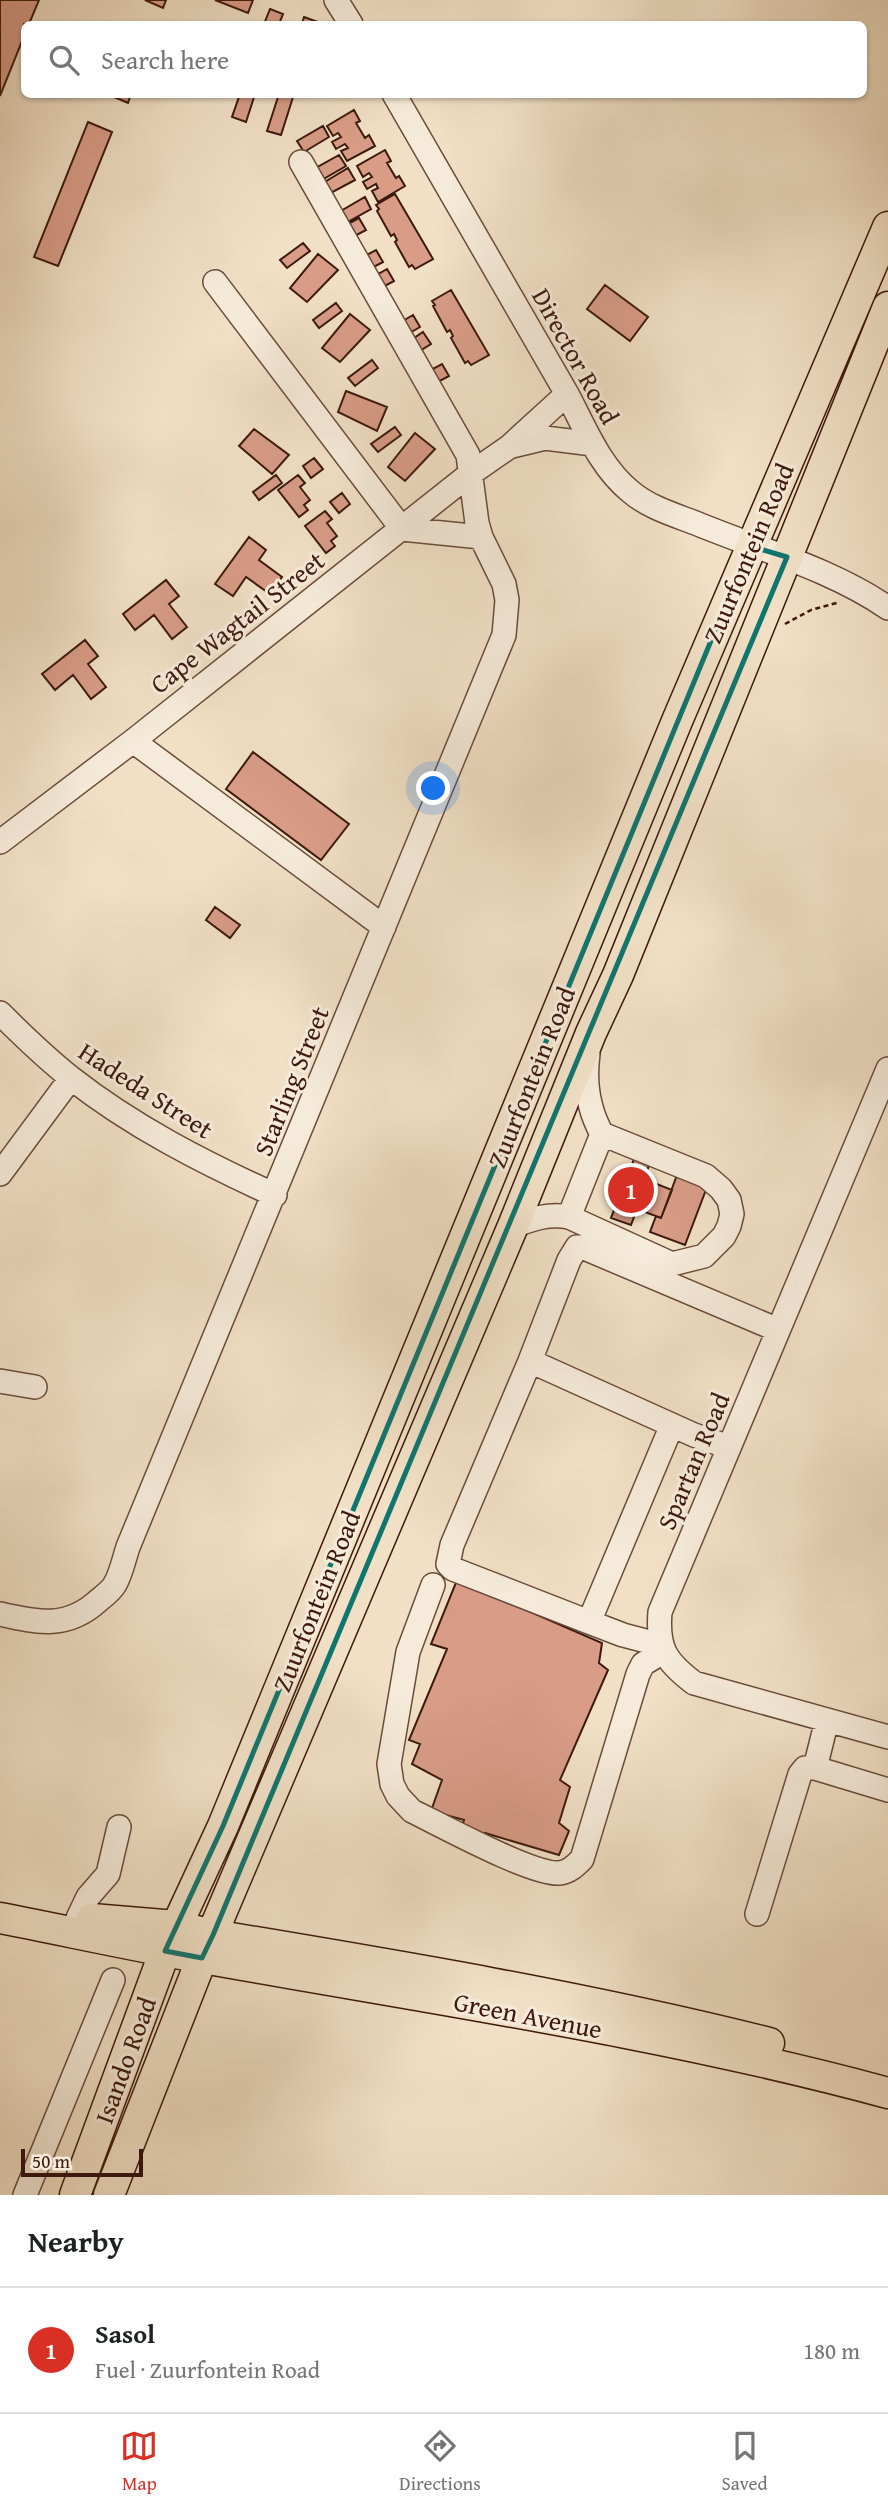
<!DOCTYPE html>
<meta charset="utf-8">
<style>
:root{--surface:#fff;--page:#f2f2f2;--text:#202124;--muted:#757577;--line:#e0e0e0;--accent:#d93025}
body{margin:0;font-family:"Gentium Book Plus",serif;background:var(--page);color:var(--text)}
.scale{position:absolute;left:21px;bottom:18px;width:122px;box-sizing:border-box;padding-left:7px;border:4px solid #3d1a0d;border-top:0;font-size:19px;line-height:24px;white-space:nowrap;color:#3d1a0d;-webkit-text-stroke:5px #f6ebda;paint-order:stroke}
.you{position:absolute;left:434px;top:789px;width:24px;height:24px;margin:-18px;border:5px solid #fff;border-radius:50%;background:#1a73e8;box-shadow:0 0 0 10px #1a73e833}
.badge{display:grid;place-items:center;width:46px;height:46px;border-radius:50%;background:var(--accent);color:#fff;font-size:23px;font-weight:700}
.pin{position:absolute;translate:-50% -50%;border:4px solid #fff;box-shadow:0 2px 7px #0006}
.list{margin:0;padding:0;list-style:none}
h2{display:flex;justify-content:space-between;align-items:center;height:91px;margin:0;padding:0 28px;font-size:30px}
h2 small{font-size:23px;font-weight:400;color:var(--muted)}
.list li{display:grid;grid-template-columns:46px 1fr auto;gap:21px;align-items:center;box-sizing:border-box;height:126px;padding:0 28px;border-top:2px solid var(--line)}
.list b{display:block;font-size:26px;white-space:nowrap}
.list p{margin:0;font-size:23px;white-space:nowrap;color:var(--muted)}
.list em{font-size:23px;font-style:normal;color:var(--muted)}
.icon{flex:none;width:38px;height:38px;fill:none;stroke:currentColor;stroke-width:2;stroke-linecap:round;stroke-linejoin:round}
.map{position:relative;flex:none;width:888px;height:2195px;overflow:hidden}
.search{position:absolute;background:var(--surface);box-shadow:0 2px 5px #0004;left:21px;right:21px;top:21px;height:77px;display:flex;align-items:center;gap:18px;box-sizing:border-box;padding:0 24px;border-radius:10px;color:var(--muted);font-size:26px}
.sheet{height:217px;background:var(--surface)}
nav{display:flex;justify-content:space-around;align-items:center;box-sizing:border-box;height:98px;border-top:2px solid var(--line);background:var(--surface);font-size:19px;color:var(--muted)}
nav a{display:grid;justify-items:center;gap:4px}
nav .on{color:var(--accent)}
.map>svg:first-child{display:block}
.building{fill:#d89c87;stroke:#3d1a0d;stroke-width:2}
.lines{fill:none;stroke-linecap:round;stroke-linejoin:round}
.minor-casing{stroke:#6a4c3b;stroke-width:26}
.major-casing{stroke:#3d1a0d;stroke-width:33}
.path{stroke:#3d1a0d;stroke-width:2.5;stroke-dasharray:5 3.5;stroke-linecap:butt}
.minor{stroke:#f6ebda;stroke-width:23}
.major{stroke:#f1e0c6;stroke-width:30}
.marked{fill:none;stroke:#0f766e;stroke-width:5;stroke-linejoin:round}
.labels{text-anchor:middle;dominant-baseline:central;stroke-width:6;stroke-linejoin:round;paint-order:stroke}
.street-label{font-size:26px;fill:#3d1a0d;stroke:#f6ebda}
</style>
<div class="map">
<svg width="888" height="2195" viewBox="0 0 888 2195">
<rect width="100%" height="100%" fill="#f1e0c6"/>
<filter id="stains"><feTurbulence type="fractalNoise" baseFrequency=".00286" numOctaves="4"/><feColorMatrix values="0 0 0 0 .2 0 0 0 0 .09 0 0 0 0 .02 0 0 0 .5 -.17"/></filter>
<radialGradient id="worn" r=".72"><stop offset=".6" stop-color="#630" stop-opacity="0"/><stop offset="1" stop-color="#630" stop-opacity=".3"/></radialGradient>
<path class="building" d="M0,0H39L29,24H24V36L0,96Z
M145,0H166L163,8Z
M215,0H253L248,13Z
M270,9L283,14L279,24H264Z
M304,17L318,22L317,24H302Z
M107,94H131L128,103Z
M240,94H255L246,122L232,117Z
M279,94H294L281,135L267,131Z
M354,110L360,121L356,123L365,138L369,135L375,146L347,161L341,151L348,148L345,144L336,149L332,142L341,137L338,133L333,136L327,126Z
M88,122L112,132L58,266L34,257Z
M323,126L329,137L304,152L297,141Z
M385,150L391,161L387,163L396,178L399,176L405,186L378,202L372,191L378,188L376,184L367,189L363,182L372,177L369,173L363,177L357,166Z
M339,155L346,166L320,181L314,169Z
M348,168L355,180L329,194L323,183Z
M395,194L433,259L415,269L412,265L409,267L395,242L397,240L394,234L391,236L377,211L379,209L376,205Z
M365,197L371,209L346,223L339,212Z
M359,218L366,230L353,237L346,225Z
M303,243L310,251L287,268L280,260Z
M376,250L383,262L370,269L363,257Z
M318,254L338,270L307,302L290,288Z
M387,269L394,281L381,288L375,276Z
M605,285L648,317L630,341L587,309Z
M451,290L489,355L471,365L468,361L465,363L451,338L453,336L450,330L447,332L433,306L435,305L432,301Z
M336,303L342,311L319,328L313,320Z
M350,314L370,330L340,362L322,348Z
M413,315L420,327L408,334L401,322Z
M423,332L431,344L418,352L411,340Z
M372,360L378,368L355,386L348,378Z
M442,364L449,376L436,383L429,371Z
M346,391L387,407L377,431L338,412Z
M395,427L401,435L378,452L371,444Z
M254,429L289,455L272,474L239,446Z
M415,433L435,449L405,481L388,467Z
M314,458L323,469L311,478L303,466Z
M276,475L282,483L259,500L253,492Z
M298,475L305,483L300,487L310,500L304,505L308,510L299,517L278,490Z
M342,493L350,504L339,513L330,502Z
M325,511L332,519L327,523L337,536L331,541L335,546L326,553L305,526Z
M249,537L266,550L259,560L282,577L270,594L246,577L233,596L215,584Z
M166,580L179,596L169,604L187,627L172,639L154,615L135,630L123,614Z
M85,640L98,656L88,664L106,687L91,699L73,675L55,690L42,674Z
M253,752L349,824L321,860L226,789Z
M215,907L240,925L230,938L206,920Z
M636,1154L651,1160L644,1179L672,1190L661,1218L637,1209L631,1225L611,1218Z
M677,1175L707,1187L685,1245L650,1232L656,1216L661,1218Z
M457,1580L602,1643L599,1663L608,1670L560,1780L570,1787L559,1823L569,1831L559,1855L485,1833L480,1838L461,1829L464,1820L431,1811L442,1780L412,1764L420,1744L409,1740L447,1649L431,1644Z"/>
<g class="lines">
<g class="minor-casing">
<path id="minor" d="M336,0L351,24
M394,94L567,394C585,428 600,467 631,492C650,508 675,515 698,524C761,550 831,569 888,608
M215,282L402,529L481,537
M512,446L545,438L593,444
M133,741L384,927
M0,842L133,741L470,474L509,447L567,394
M0,1013C22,1035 46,1058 71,1078C132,1126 204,1163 275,1195
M888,1069L660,1612C657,1648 665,1661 694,1683L888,1737
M0,1174L71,1078
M569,1217L602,1134
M513,1226C532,1219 549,1213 569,1217L672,1264L704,1256L724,1236L729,1226L732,1214L729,1200L721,1189L706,1176L602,1134C588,1109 584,1083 588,1054
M530,1361L452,1545L448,1564L453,1569L589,1622L672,1425
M0,1381L35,1387
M729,1447L694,1435L530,1361L569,1260L577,1247H582L778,1330
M433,1585L408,1652L389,1764L392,1784L398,1796L412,1811C441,1825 532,1875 559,1873C569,1872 575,1866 582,1859L638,1674L643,1664L663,1652
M0,1614C38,1623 68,1629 99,1600C104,1596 112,1590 115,1584C121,1574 124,1559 128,1547L504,635L507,600L504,584L481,537L477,523L468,455L301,162
M589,1622L623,1635L661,1645
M815,1768L827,1720
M757,1914L800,1774L805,1768H815L888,1790
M78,1918L88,1897L108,1874L119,1827
M25,2195L113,1980"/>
</g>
<g class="major-casing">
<path id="major" d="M0,1918C67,1931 135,1946 203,1958C432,1999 663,2032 888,2093
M92,1919L176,1926L213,1935C400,1966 586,1997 769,2043
M75,2195L165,1951L223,1826L677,721L888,227
M109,2195L202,1958L513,1226L591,1033L618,975L888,307"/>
</g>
<path class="path" d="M785,624L811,610L840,602"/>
<use href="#minor" class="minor"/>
<use href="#major" class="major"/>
</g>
<path class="marked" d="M750,546L787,557L213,1935L202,1958L165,1951L223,1826Z"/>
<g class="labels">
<g class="street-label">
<text transform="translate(576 356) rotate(61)">Director Road</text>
<text transform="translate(748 553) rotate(-67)">Zuurfontein Road</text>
<text transform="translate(237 622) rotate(-38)">Cape Wagtail Street</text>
<text transform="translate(531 1077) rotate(-68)">Zuurfontein Road</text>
<text transform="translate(291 1081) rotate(-68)">Starling Street</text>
<text transform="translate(146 1090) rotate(33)">Hadeda Street</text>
<text transform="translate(693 1461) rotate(-67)">Spartan Road</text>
<text transform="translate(316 1601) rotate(-68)">Zuurfontein Road</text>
<text transform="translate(528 2015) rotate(11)">Green Avenue</text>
<text transform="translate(125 2060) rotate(-70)">Isando Road</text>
</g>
</g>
<rect width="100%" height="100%" filter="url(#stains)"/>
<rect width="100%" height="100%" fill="url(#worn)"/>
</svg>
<div class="scale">50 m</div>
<div class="you"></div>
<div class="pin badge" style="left:631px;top:1190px">1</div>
<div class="search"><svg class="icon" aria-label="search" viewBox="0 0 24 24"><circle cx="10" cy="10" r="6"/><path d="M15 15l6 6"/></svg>Search here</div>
</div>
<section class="sheet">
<h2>Nearby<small></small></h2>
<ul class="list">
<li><span class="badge">1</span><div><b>Sasol</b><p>Fuel · Zuurfontein Road</p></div><em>180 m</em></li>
</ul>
</section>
<nav>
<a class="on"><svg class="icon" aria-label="map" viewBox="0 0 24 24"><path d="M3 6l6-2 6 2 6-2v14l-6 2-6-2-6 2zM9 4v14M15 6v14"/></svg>Map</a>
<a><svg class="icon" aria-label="directions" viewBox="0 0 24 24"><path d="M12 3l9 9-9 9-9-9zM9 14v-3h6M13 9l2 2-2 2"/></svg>Directions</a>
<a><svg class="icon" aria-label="saved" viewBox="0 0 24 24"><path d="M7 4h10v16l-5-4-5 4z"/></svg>Saved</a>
</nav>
